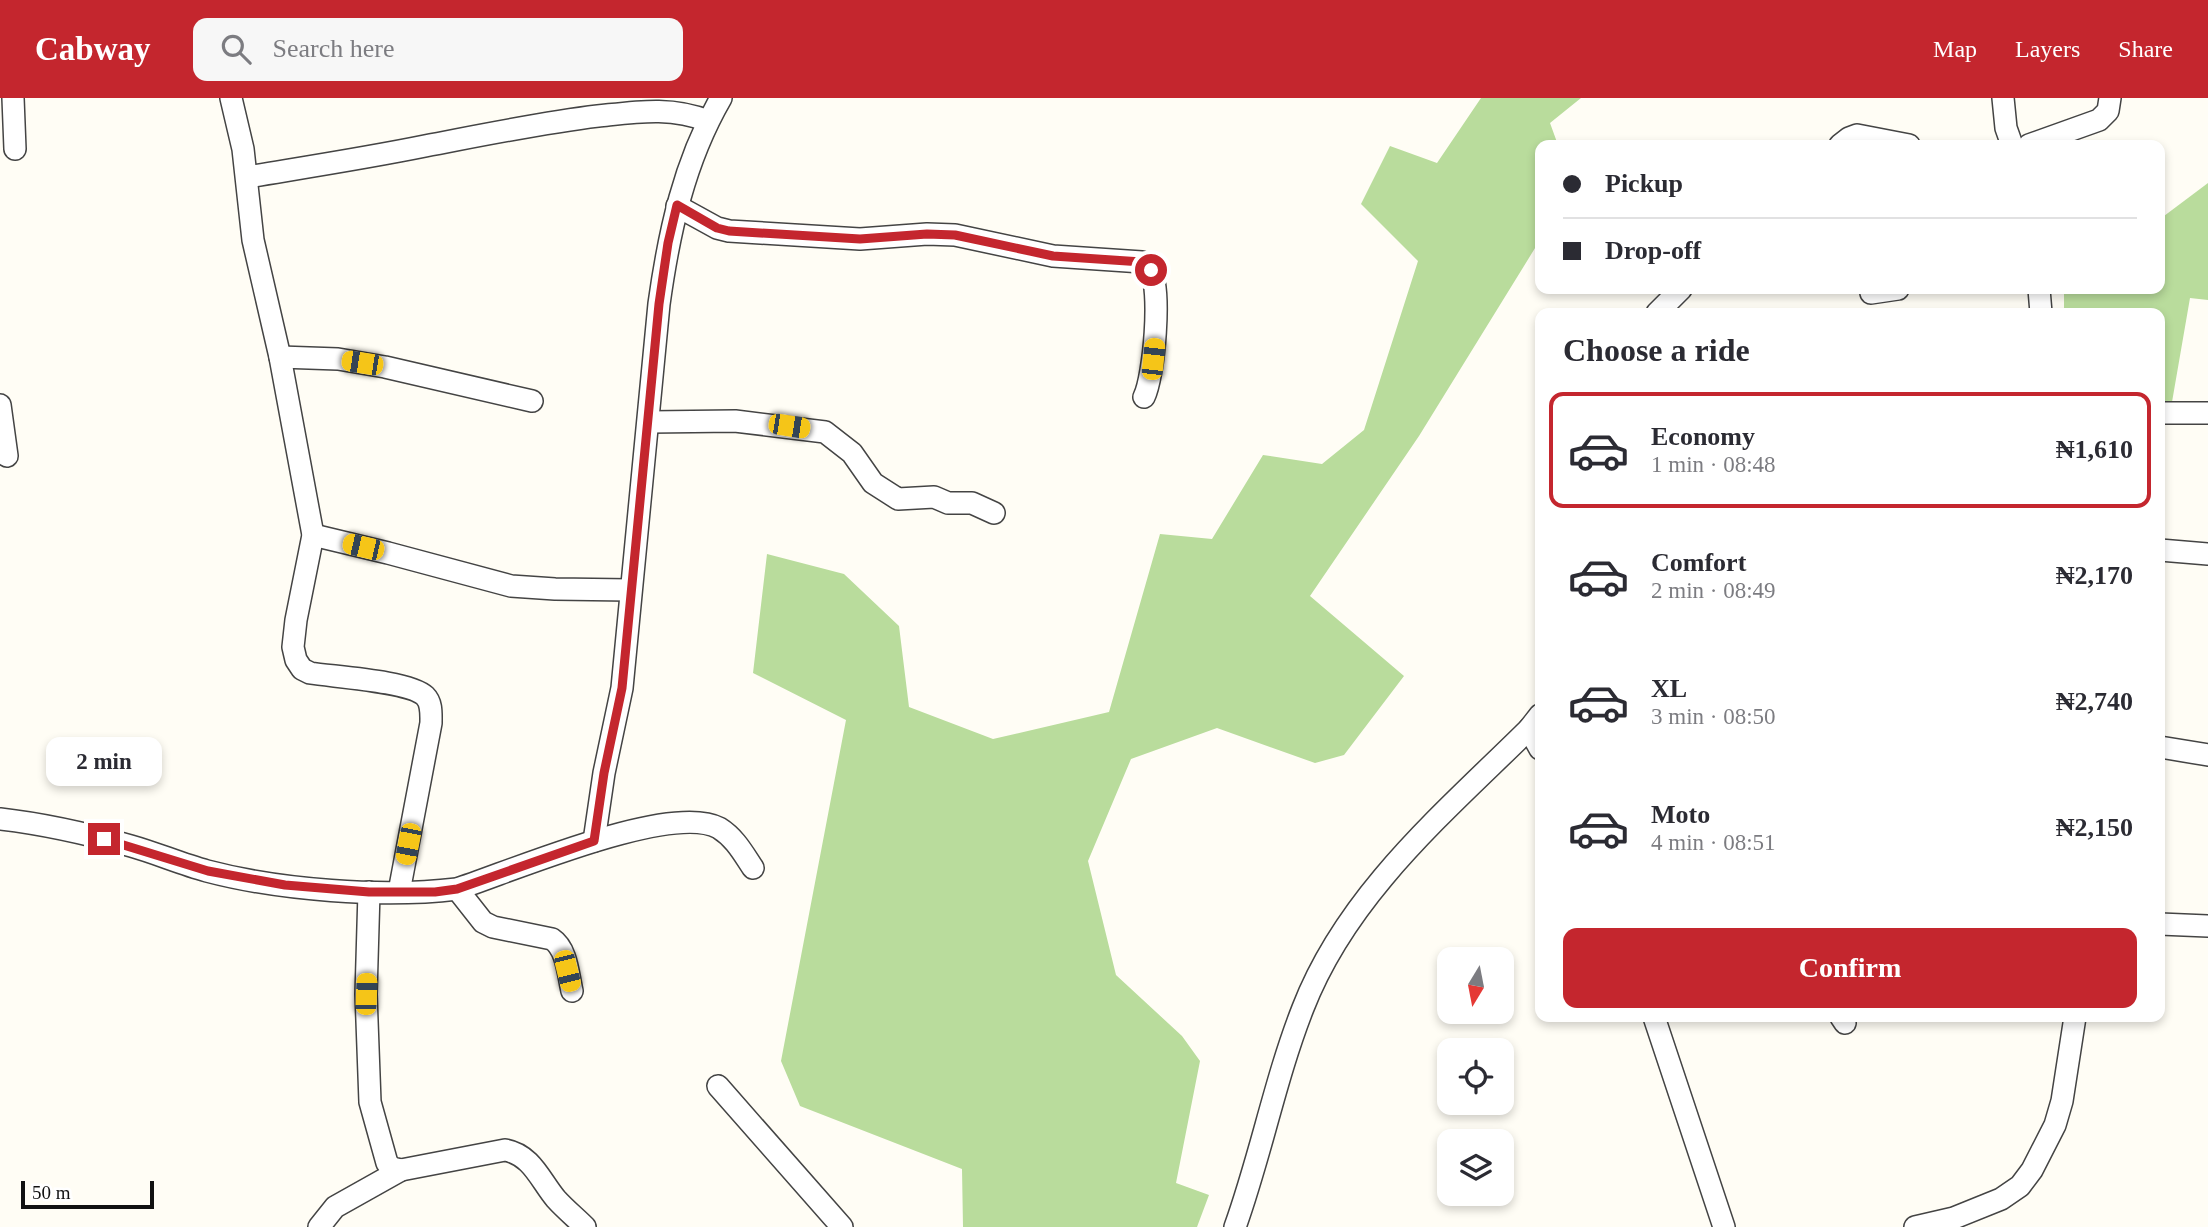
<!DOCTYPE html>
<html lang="en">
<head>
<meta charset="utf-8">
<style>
	body { margin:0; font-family:Georgia,serif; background:#f7f7f7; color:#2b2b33; height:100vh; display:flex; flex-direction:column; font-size:26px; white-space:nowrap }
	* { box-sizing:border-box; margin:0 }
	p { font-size:23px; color:#7c7c81 }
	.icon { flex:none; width:38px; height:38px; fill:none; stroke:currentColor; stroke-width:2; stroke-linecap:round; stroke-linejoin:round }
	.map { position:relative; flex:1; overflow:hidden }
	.side { position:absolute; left:1535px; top:210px; width:630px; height:714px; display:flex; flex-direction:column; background:#fff; border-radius:14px; box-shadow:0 4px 10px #0003 }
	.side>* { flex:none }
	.top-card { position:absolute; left:1535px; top:42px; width:630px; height:154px; border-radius:14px; box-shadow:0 4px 10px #0003; display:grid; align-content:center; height:154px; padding:0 28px; background:#fff }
	.needle { width:46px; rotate:190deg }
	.fabs { position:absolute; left:1437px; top:849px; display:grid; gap:14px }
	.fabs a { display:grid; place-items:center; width:77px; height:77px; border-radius:14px; background:#fff; box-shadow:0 4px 10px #0003; font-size:35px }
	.scale { position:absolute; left:21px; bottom:18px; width:133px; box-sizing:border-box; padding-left:7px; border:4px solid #111; border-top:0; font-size:19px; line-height:24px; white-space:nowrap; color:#111; -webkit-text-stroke:5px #fff; paint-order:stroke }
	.end { position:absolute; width:32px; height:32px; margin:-16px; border:9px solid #c4262e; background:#fff; box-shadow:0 0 0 4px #fff }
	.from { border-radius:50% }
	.bubble { position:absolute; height:49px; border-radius:14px; background:#fff; box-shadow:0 4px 10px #0003; font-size:23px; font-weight:700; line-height:49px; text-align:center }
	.car { position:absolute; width:21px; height:42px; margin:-21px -10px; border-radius:9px; box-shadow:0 0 5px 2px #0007; background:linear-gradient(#f5c518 24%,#345 0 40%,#f5c518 0 76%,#345 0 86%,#f5c518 0) }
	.top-card b { display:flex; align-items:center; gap:24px; height:66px; font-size:26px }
	.top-card b+b { border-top:2px solid #e1e1e2 }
	.top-card i { width:18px; height:18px; background:#2b2b33 }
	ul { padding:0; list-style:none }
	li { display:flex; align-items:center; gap:21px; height:116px; margin:0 14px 10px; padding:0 14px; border:4px solid transparent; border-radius:14px }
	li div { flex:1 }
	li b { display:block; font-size:26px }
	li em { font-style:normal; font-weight:700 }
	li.selected { border-color:#c4262e }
	li>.icon { width:63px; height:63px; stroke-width:1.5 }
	h2 { padding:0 28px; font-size:32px; line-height:84px }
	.primary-button { display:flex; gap:14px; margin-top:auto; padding:14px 28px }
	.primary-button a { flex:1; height:80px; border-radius:14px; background:#c4262e; color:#fff; font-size:28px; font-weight:700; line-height:80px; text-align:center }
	header { display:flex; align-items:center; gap:42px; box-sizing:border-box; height:98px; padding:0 35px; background:#c4262e; color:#fff }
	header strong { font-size:33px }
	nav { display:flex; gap:38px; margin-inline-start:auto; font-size:24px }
	.search { width:490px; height:63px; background:#f7f7f7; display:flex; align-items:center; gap:18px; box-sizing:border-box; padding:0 24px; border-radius:14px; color:#7c7c81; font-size:26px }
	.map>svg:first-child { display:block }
	.forest { fill:#b9dc9c }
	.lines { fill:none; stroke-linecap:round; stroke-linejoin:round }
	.minor-casing { stroke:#444; stroke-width:24 }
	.minor { stroke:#fff; stroke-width:21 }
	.route { stroke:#c4262e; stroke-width:9 }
</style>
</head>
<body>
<header>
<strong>Cabway</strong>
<div class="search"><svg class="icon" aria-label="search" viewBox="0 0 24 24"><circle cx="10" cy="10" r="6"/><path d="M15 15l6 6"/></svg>Search here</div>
<nav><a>Map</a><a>Layers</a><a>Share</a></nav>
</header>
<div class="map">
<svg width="2208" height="1129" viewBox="0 0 2208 1129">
	<rect width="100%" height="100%" fill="#fffdf5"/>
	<!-- forest -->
	<g class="forest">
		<polygon points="1481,0 1581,0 1550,25 1558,47 1540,47 1540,142 1419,338 1310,498 1404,578 1344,657 1315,665 1217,630 1131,661 1088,763 1116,877 1182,938 1200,963 1176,1085 1209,1097 1197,1129 963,1129 962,1071 800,1008 781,963 846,622 753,575 767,456 844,476 899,528 909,609 993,641 1109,614 1160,436 1212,441 1263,357 1322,366 1364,332 1418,163 1361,106 1390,48 1437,65"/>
		<polygon points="2208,85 2208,202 2190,200 2172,304 2160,303 2160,215 2064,215 2064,192 2160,191 2160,121"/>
	</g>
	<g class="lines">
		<defs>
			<g id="minor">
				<polyline points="13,0 15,51"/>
				<path d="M231 0 243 51 253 142 280 259 313 437 296 522 293 549 296 562 302 571 310 575C335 579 409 583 425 598 432 605 431 615 431 625L399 794"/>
				<polyline points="2003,0 2006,30 2012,47"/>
				<polyline points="1840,47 1849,40 1857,37 1909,47"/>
				<polyline points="2029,47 2099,22 2108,13 2110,0"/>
				<path d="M247 79C307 69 366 60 425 48 483 37 540 25 598 18 636 14 671 8 708 23"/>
				<path d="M677 108 717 130 729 133 860 141 927 136 955 137 1053 158 1142 164C1146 166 1148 167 1150 171 1162 190 1154 279 1144 299"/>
				<polyline points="2039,191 2041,215"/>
				<polyline points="1871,195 1898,191"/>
				<polyline points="1657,215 1681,191"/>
				<polyline points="280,259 338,261 385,269 532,303"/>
				<polyline points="0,307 7,358"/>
				<polyline points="2160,315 2208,315"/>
				<polyline points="650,324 735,323 825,334 852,355 873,385 898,401 934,399 948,405 972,405 994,415"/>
				<polyline points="313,437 388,455 511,488 555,491 630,492"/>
				<polyline points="2160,452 2208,456"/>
				<polyline points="1529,631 1540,651"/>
				<polyline points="2160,649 2208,657"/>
				<path d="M0 721C44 726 88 736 131 748 156 755 181 766 207 773 279 792 383 800 457 791 510 774 671 704 719 730 735 740 743 755 753 770"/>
				<path d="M594 743 604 675 622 590 659 206C669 134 684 64 721 0"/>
				<path d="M457 791 483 824 493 829 552 841C567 851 568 876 572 893"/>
				<path d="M369 794 366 896 370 1004 387 1065 392 1070 401 1072 505 1052C532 1057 540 1082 556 1101 565 1111 576 1120 585 1129"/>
				<polyline points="2160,826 2208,828"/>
				<polyline points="1654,919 1724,1129"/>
				<polyline points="1841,919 1845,925"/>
				<polyline points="718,988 842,1129"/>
				<polyline points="319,1129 335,1109 401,1072"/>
				<path d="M1235 1129C1261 1057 1275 981 1303 910 1347 796 1444 715 1529 631L1540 617"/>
				<polyline points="1915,1129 1954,1120 2001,1101 2020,1088 2032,1072 2055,1027 2062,1003 2075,919"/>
			</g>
		</defs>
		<!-- minor casing -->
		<use href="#minor" class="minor-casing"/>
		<!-- minor -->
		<use href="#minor" class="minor"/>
	</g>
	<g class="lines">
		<!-- route -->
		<polyline class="route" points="104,741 208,773 285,787 369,794 435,794 457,791 594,743 604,675 622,590 659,206 668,145 677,107 717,130 729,133 860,141 927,136 955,137 1053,158 1142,164 1151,172"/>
	</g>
</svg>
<div class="fabs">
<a><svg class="needle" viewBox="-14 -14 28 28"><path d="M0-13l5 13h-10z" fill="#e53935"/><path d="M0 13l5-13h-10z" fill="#7c7c81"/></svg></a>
<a><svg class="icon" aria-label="locate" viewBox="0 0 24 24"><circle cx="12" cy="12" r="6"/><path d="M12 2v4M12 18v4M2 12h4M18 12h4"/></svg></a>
<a><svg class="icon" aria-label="layers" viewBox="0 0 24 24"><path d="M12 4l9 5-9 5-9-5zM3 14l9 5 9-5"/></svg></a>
</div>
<div class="scale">50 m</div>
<i class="end from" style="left:1151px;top:172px"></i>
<i class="end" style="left:104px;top:741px"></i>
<div class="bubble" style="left:46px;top:639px;width:116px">2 min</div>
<i class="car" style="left:1153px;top:261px;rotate:6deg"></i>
<i class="car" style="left:362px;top:265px;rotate:279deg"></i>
<i class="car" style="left:789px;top:328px;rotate:99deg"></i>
<i class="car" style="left:363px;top:449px;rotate:283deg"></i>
<i class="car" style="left:408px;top:746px;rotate:191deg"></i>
<i class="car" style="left:567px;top:873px;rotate:166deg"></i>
<i class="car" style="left:366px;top:896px;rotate:2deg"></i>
<div class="top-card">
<b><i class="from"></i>Pickup</b>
<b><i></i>Drop-off</b>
</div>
<section class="side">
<h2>Choose a ride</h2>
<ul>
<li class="selected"><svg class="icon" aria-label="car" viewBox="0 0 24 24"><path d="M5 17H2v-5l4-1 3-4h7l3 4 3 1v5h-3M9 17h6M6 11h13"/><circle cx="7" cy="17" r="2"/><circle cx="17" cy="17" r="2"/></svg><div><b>Economy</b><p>1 min · 08:48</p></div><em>₦1,610</em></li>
<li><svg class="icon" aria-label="car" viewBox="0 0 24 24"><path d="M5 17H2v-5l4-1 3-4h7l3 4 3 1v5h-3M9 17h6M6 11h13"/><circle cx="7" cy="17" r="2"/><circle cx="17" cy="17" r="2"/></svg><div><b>Comfort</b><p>2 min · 08:49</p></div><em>₦2,170</em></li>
<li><svg class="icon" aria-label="car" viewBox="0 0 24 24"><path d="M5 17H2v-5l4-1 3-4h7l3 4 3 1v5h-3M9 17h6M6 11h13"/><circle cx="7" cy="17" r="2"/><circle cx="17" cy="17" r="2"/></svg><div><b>XL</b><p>3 min · 08:50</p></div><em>₦2,740</em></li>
<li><svg class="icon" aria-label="car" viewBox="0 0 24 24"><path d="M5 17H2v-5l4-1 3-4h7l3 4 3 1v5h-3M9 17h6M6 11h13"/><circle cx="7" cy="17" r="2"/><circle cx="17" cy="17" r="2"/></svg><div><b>Moto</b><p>4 min · 08:51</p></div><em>₦2,150</em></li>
</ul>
<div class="primary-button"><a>Confirm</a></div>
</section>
</div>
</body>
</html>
